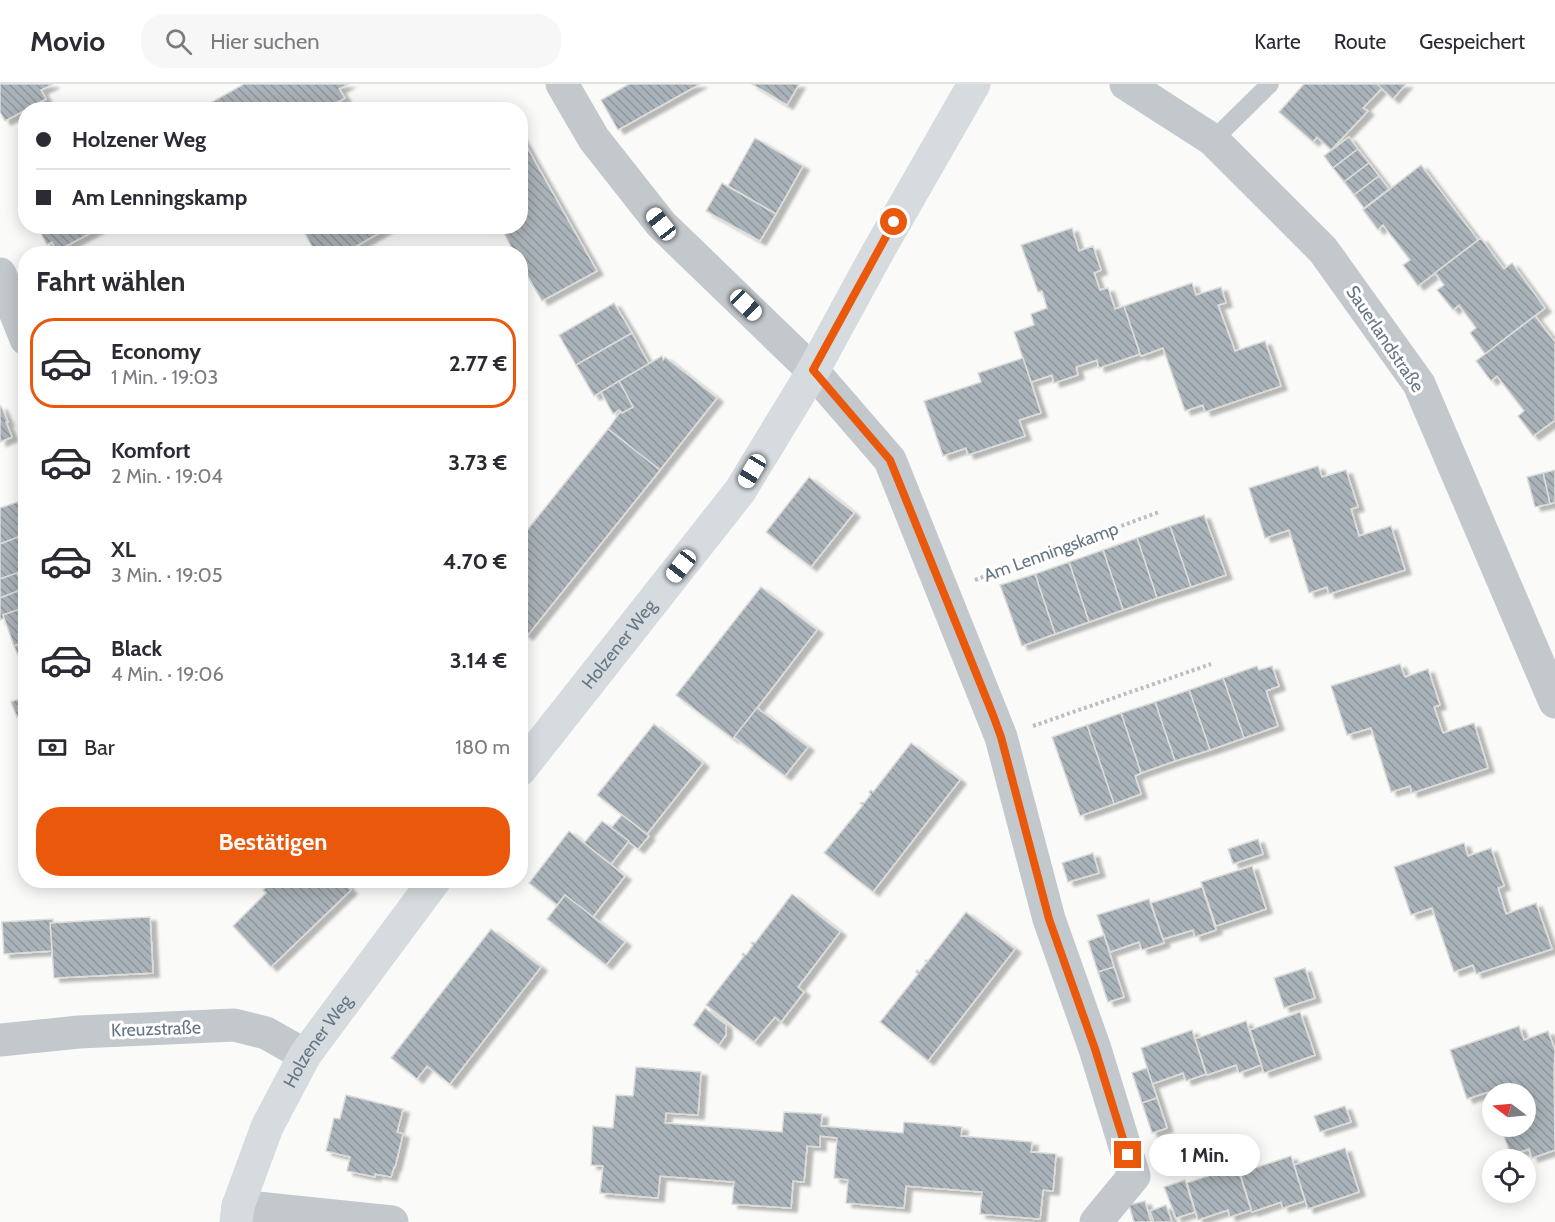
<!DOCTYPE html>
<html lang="de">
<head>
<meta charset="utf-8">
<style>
	body { margin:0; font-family:Cabin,sans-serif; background:#f7f7f7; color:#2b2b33; height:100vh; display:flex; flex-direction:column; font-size:22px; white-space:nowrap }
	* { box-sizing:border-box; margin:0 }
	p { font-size:20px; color:#7c7c81 }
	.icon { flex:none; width:33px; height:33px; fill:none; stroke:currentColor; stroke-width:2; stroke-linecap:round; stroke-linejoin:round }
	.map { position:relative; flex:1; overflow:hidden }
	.details { position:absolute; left:18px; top:162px; width:510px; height:642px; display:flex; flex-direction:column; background:#fff; border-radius:24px; box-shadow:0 3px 15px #0003 }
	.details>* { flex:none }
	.hud { position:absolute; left:18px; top:18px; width:510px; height:132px; border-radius:24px; box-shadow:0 3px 15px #0003; display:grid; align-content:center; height:132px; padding:0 18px; background:#fff }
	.needle { width:39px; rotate:286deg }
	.fabs { position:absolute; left:1482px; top:999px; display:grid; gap:12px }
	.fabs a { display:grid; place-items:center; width:54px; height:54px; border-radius:50%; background:#fff; box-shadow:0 3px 15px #0003; font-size:30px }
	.end { position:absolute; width:27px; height:27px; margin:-14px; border:8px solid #ea580c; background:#fff; box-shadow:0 0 0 3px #fff }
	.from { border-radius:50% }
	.bubble { position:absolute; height:42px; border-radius:21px; background:#fff; box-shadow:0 3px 15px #0003; font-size:20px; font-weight:800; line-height:42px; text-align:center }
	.car { position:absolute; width:18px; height:36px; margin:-18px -9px; border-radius:8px; box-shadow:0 0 4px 2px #0007; background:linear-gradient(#fff 24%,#345 0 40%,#fff 0 76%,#345 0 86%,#fff 0) }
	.hud b { display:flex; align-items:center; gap:21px; height:57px; font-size:22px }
	.hud b+b { border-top:2px solid #e1e1e2 }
	.hud i { width:15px; height:15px; background:#2b2b33 }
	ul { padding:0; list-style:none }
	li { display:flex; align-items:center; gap:18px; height:90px; margin:0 12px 9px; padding:0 6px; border:3px solid transparent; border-radius:24px }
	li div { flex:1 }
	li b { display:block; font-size:22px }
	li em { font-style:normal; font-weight:800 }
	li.current { border-color:#ea580c }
	li>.icon { width:54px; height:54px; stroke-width:1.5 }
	h2 { padding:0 18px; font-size:27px; line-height:72px }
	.pay { display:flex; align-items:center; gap:15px; height:66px; padding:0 18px; font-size:22px }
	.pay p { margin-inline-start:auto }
	.cta { display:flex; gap:12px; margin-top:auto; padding:12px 18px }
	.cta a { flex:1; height:69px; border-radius:24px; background:#ea580c; color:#fff; font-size:24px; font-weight:800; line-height:69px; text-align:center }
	header { display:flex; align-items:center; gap:36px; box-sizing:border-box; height:84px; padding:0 30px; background:#fff; border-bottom:2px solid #e1e1e2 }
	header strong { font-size:28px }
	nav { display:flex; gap:33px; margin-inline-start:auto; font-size:21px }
	.search { width:420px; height:54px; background:#f7f7f7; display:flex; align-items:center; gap:15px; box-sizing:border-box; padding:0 21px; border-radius:24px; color:#7c7c81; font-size:22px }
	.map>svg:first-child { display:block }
	.building { fill:url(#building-back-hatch); stroke:#dcdcda; stroke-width:1.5; filter:url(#shadow) }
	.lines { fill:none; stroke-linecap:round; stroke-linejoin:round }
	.path { stroke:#bbbfc2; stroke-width:4; stroke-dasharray:3 3; stroke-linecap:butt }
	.lane { stroke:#c3c8cc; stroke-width:18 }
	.street { stroke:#c3c8cc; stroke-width:33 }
	.secondary { stroke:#d6dbdf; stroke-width:33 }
	.route { stroke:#ea580c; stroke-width:8 }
	.labels { text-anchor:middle; stroke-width:6; stroke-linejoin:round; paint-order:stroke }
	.street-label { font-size:18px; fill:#657683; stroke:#fff }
</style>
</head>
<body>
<header>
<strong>Movio</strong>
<div class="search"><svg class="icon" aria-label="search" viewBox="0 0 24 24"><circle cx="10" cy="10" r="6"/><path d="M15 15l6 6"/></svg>Hier suchen</div>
<nav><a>Karte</a><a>Route</a><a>Gespeichert</a></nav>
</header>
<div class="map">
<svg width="1555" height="1138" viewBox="0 0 1555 1138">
	<defs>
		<pattern id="building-back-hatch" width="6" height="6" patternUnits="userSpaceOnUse" patternTransform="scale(1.5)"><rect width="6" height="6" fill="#aab3b9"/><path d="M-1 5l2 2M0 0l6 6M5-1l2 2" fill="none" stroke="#8e969c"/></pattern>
		<filter id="shadow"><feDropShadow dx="6" dy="4" stdDeviation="1.5" flood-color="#0004"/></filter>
	</defs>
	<rect width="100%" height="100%" fill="#fafaf8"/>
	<!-- building -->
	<g class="building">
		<polygon points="0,0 53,0 41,6 46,15 5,37 0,28"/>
		<polygon points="244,0 348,0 339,5 345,14 324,26 216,26 212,18"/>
		<polygon points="629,0 700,0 618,46 601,16"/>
		<polygon points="752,0 799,0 787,21"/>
		<polygon points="1304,0 1377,0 1382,4 1363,24 1368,27 1331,66 1317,53 1313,58 1279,28"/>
		<polygon points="1377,0 1406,0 1393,15"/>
		<polygon points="520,51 597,187 542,217 520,179 520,170 515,170 500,142 520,142"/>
		<polygon points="1349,53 1358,65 1333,84 1324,72"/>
		<polygon points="755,54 803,82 776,130 728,102"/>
		<polygon points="1358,65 1369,79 1344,98 1333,84"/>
		<polygon points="1369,79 1379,92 1354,111 1344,98"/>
		<polygon points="1421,81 1478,156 1418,202 1403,181 1410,176 1383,141 1378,146 1363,126"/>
		<polygon points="1379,92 1389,105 1364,124 1354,111"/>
		<polygon points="722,99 776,130 760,157 706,127"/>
		<polygon points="37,142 97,142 98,145 57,167 52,158 47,161"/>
		<polygon points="301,142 391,142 343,170 335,170 332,165 324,170 316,170"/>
		<polygon points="1072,144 1079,167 1093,162 1101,186 1094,189 1100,206 1108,204 1115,225 1124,222 1140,270 1099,284 1097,276 1076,283 1078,291 1054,299 1052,291 1031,298 1014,248 1034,241 1031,230 1047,224 1042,207 1038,208 1021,161"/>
		<polygon points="1481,154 1504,185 1512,179 1545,224 1485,270 1470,249 1476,244 1459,221 1453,226 1437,206 1444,201 1435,189"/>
		<polygon points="1192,199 1196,211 1221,203 1226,219 1218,221 1235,267 1265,257 1281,302 1205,328 1203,321 1185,327 1163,264 1141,272 1124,222"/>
		<polygon points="614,219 632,249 576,281 559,251"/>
		<polygon points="1535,232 1555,258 1555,336 1533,352 1518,332 1524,327 1497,292 1491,297 1476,277"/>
		<polygon points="632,249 649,280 594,312 576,281"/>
		<polygon points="662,272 663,276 665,273 717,314 660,386 608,345 620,328 622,329 633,323 619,297"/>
		<polygon points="1023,274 1041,329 1019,336 1025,352 968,371 966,364 943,372 924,317 981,298 978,289"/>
		<polygon points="619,297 633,323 622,329 619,326 613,330 601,308"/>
		<polygon points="0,322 1,322 8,338 6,338 12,353 0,358"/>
		<polygon points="608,345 660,386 527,552 520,546 520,455"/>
		<polygon points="1318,382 1322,393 1346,386 1358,423 1351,425 1359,452 1391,442 1405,486 1329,510 1327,503 1309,509 1289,446 1265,454 1249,404"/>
		<polygon points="1555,386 1555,418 1550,420 1543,389"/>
		<polygon points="1543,389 1550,420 1535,423 1527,393"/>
		<polygon points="809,393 854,429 811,483 766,448"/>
		<polygon points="26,415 26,450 0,460 0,424"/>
		<polygon points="1204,431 1226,491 1191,503 1170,442"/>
		<polygon points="1170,442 1191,503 1157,514 1137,454"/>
		<polygon points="26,450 26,486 0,495 0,460"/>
		<polygon points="1137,454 1157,514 1123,526 1103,466"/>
		<polygon points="1103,466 1123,526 1089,538 1069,478"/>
		<polygon points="1069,478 1089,538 1055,550 1035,490"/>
		<polygon points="17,489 23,505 0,514 0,495"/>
		<polygon points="1035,490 1055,550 1022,562 1000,501"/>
		<polygon points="761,503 817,546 733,655 676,611"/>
		<polygon points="23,505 26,511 26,523 3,531 4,534 0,536 0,514"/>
		<polygon points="26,523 26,558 14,562 3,531"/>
		<polygon points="26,558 26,590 14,562"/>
		<polygon points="1400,580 1405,593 1428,585 1440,621 1434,623 1443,649 1474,639 1488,684 1412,709 1410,702 1391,708 1371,644 1347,651 1331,602"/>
		<polygon points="1257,582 1259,586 1272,582 1279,602 1266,607 1278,642 1244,654 1223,594"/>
		<polygon points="1223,594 1244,654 1210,666 1189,606"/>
		<polygon points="1189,606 1210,666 1175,677 1155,618"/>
		<polygon points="26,612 26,630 17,633 11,618"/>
		<polygon points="1155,618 1175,677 1141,689 1121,629"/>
		<polygon points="757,624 808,663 785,692 734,653"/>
		<polygon points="1121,629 1141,689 1135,692 1141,710 1114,720 1087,641"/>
		<polygon points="654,640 703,679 647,750 597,711"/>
		<polygon points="1087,641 1114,720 1080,732 1052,653"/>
		<polygon points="911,659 960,696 873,808 824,769 863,721 860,719 862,718 864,719 871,710 869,708 871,706 873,708"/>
		<polygon points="622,731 649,752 638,765 611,744"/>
		<polygon points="602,737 629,757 611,780 584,759"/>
		<polygon points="569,747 625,792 593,833 565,811 557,821 529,799"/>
		<polygon points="1258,755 1263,770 1233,780 1228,765"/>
		<polygon points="1464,759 1468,772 1491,764 1504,802 1498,804 1506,830 1536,819 1552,865 1476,890 1473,881 1454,888 1432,824 1411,831 1394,783"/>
		<polygon points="1093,769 1099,789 1068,798 1062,779"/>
		<polygon points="1252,782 1266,825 1216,842 1201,798"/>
		<polygon points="274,796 278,798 279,796 342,796 351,806 271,883 233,842 266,809 263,806"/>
		<polygon points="1202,803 1216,846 1195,853 1193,846 1163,855 1151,819"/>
		<polygon points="792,810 840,848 798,903 804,908 781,938 775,933 754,958 706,921 744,872 742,871 743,869 746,871 753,861 751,859 752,858 755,859"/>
		<polygon points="565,811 625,858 606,881 547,835"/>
		<polygon points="1149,815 1164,859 1142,866 1139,858 1110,868 1097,831"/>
		<polygon points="966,828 1015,865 928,977 880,938 918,890 916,888 917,886 919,888 927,878 925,877 926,876 928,877"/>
		<polygon points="150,833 153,889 54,894 50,839"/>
		<polygon points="53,835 53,839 50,839 52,867 4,870 2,838"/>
		<polygon points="491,845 541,883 450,1000 427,982 417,995 391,974"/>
		<polygon points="1104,851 1114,883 1098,888 1088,857"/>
		<polygon points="1114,883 1124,913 1108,918 1098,888"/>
		<polygon points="1305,884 1315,914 1284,924 1274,894"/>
		<polygon points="705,924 726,941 726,951 719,961 693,941"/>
		<polygon points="1300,928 1315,971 1264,989 1250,946"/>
		<polygon points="1246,937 1261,981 1239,989 1236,981 1207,991 1195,955"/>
		<polygon points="1519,942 1524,956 1548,947 1555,966 1554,987 1555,1066 1532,1074 1529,1065 1511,1071 1500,1042 1526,1042 1526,1010 1492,1010 1492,1021 1488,1008 1467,1015 1450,966"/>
		<polygon points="1192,946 1206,990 1186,997 1183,989 1152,1000 1141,964"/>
		<polygon points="636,983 701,988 698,1031 666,1029 665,1039 782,1048 784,1028 822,1030 821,1042 903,1049 904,1038 962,1043 961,1052 1032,1058 1031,1068 1056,1070 1053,1107 1043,1106 1040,1135 980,1130 982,1108 906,1102 904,1124 846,1119 848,1096 834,1094 837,1054 820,1052 820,1063 807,1062 804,1098 793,1097 791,1124 732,1120 734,1098 660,1092 658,1114 600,1109 603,1082 591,1081 593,1042 613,1044 616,1011 633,1012"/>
		<polygon points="1147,984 1157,1014 1142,1019 1132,989"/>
		<polygon points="346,1011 403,1025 397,1048 403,1050 395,1083 394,1083 391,1093 375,1090 375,1093 347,1087 350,1073 326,1067 334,1034 340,1035"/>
		<polygon points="1157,1014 1167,1044 1152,1049 1142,1019"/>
		<polygon points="1345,1022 1351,1038 1320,1048 1314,1032"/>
		<polygon points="1345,1064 1359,1108 1308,1125 1294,1081"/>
		<polygon points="1291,1072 1305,1117 1283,1124 1281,1118 1252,1128 1240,1089"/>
		<polygon points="1237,1082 1251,1126 1230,1133 1228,1126 1198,1136 1187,1099"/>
		<polygon points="1185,1096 1195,1128 1176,1134 1164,1103"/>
		<polygon points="1145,1117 1151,1138 1134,1138 1129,1121"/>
		<polygon points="1166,1121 1172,1138 1154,1138 1150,1127"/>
	</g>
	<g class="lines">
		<!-- path -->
		<g class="path">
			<polyline points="975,496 1159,428"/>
			<polyline points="1033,642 1211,580"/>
		</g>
		<!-- lane -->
		<polyline class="lane" points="1213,56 1270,0"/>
		<!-- street -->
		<g class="street">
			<polyline points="562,0 594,55 661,140 813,287 890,376 1001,653 1049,835 1095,965 1134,1092 1096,1138"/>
			<polyline points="1126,0 1213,56 1323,166 1419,300 1555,618"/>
			<polyline points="0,190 26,255"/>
			<polyline points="0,956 79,948 234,941 266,949 305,971"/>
			<polyline points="238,1122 392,1138"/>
		</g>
		<!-- secondary -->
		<g class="secondary">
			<path id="s1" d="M520 686 740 407 813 287 875 173 974 0"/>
			<path id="s2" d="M236 1138 238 1122 267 1043 305 971 435 796"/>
		</g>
	</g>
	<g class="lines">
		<!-- route -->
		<polyline class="route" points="894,138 813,286 890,376 993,631 1001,653 1049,835 1095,965 1128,1071"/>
	</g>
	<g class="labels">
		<!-- street labels -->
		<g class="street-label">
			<text transform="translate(1385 255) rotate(56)" y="6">Sauerlandstraße</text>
			<text transform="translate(1051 468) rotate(-20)" y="6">Am Lenningskamp</text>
			<text dy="6" stroke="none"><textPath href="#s1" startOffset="160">Holzener Weg</textPath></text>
			<text transform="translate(156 945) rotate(-2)" y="6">Kreuzstraße</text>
			<text dy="6" stroke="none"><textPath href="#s2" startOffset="200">Holzener Weg</textPath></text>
		</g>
	</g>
</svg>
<div class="fabs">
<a><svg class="needle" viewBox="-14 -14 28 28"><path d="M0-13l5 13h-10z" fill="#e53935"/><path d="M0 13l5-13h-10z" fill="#7c7c81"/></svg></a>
<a><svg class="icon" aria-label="locate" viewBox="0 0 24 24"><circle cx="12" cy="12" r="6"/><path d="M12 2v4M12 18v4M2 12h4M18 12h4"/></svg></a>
</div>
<i class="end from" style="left:894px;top:138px"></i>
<i class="end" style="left:1128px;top:1071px"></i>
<div class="bubble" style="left:1149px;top:1050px;width:111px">1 Min.</div>
<i class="car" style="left:661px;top:140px;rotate:322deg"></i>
<i class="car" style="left:746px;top:221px;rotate:134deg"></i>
<i class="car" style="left:752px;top:387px;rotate:211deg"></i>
<i class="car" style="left:681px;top:482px;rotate:218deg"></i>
<div class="hud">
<b><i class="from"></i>Holzener Weg</b>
<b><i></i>Am Lenningskamp</b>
</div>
<section class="details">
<h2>Fahrt wählen</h2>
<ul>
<li class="current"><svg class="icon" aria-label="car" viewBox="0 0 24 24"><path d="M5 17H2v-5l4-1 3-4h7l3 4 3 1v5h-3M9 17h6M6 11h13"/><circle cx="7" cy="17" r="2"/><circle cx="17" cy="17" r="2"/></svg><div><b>Economy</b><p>1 Min. · 19:03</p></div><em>2.77 €</em></li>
<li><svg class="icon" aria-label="car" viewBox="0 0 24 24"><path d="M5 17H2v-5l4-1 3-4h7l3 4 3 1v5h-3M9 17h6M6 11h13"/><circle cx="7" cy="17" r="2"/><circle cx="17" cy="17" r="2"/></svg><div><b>Komfort</b><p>2 Min. · 19:04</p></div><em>3.73 €</em></li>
<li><svg class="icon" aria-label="car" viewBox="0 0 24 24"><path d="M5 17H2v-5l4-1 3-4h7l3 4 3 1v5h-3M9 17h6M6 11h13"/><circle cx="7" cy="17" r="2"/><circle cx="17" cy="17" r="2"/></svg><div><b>XL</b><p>3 Min. · 19:05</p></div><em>4.70 €</em></li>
<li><svg class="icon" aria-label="car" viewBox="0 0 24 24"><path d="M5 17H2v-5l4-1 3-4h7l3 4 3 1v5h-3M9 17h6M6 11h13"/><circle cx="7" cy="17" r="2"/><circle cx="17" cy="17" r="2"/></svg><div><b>Black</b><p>4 Min. · 19:06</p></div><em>3.14 €</em></li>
</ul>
<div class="pay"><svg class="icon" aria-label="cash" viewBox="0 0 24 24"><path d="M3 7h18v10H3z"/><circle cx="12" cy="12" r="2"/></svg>Bar<p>180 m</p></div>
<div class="cta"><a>Bestätigen</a></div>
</section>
</div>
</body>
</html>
